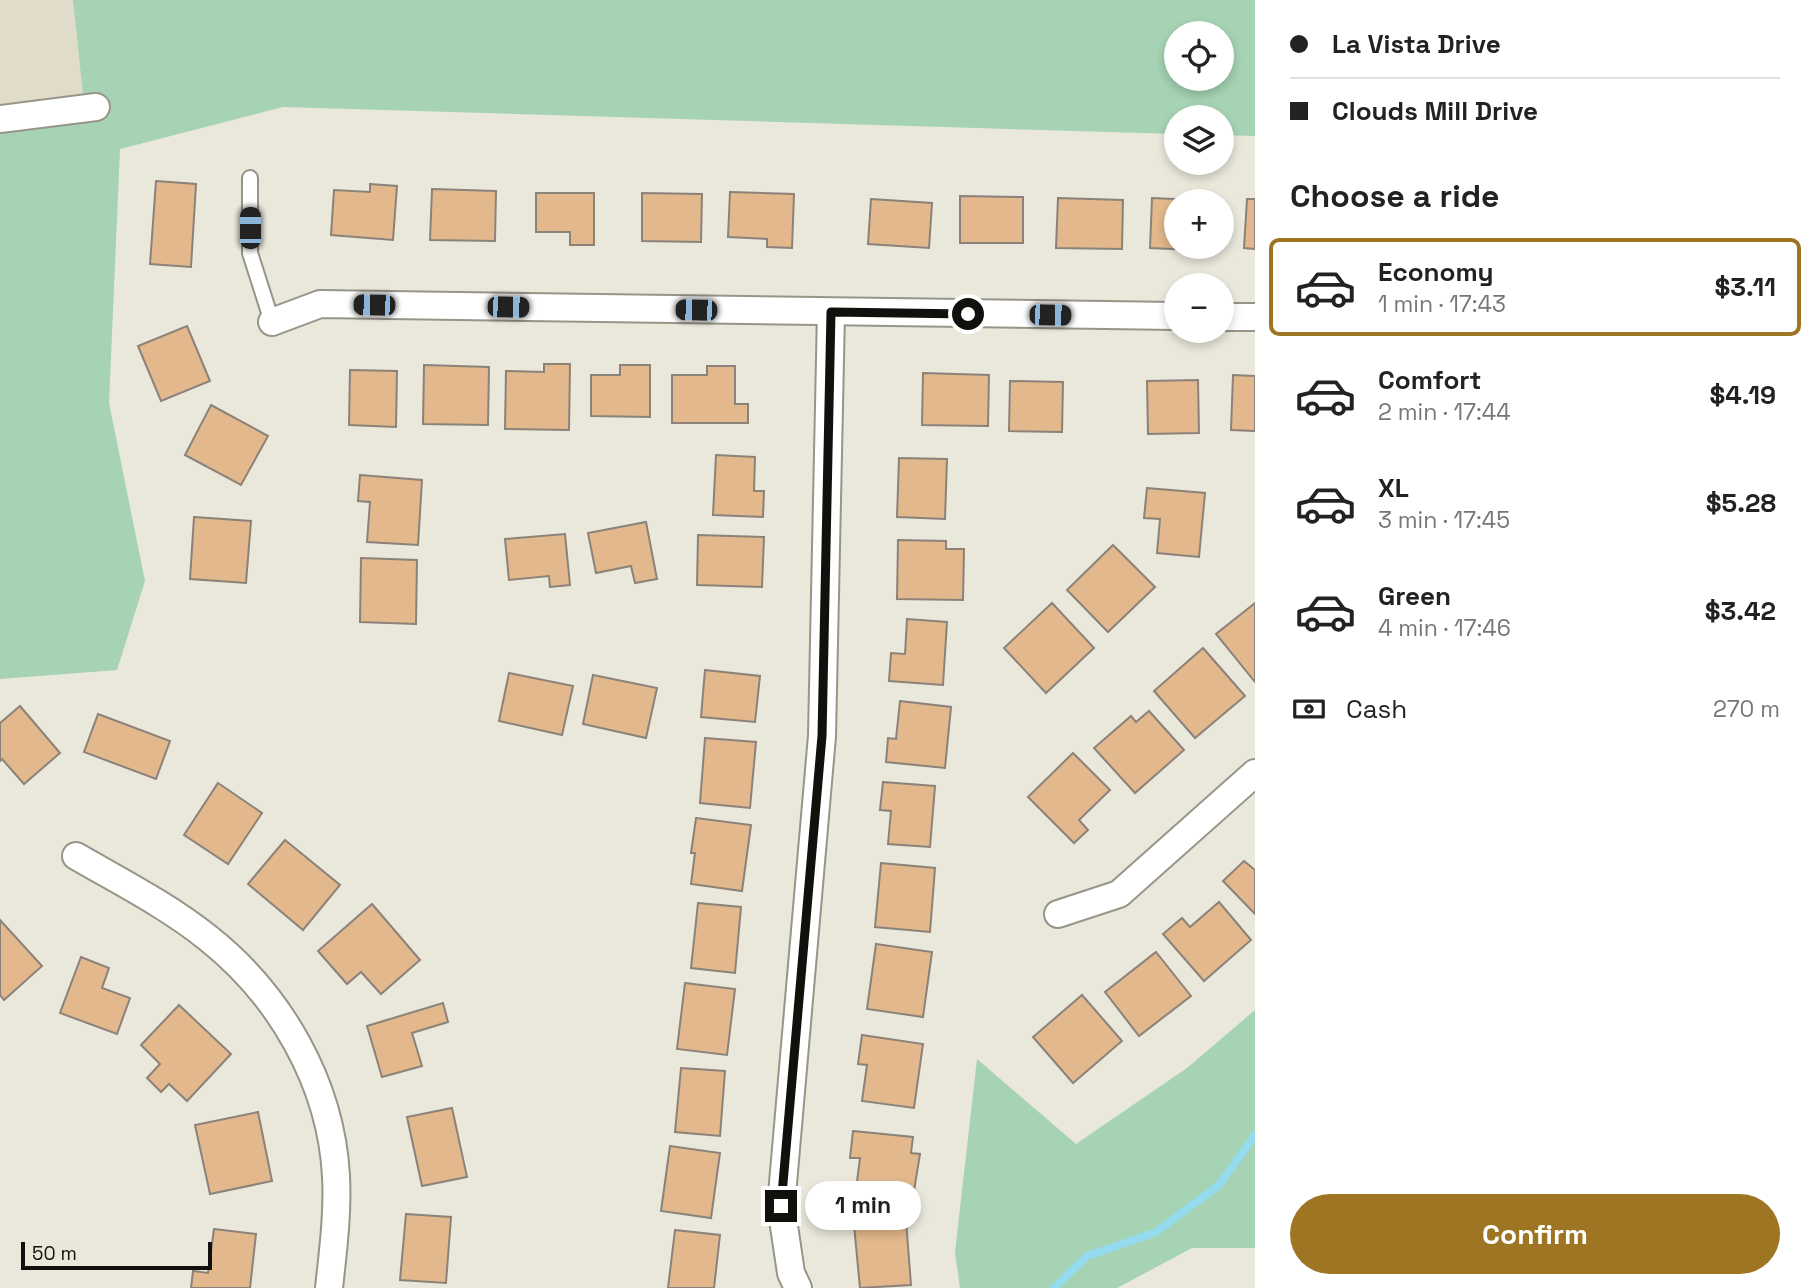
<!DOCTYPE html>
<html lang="en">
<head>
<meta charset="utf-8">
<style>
	body { margin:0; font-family:"Space Grotesk",sans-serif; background:#f2f2f2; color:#222; height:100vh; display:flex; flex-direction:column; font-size:26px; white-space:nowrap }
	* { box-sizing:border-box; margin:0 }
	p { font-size:23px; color:#767676 }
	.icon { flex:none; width:38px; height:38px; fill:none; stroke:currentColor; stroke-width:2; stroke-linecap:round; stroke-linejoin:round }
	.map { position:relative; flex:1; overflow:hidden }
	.sheet { display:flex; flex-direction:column; background:#fff; width:560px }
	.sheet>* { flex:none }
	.hud { display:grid; align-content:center; height:154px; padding:0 35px; background:#fff }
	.buttons { position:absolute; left:1164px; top:21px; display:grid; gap:14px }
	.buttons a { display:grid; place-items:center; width:70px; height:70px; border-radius:50%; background:#fff; box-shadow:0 4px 10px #0003; font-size:35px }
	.scale { position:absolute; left:21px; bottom:18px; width:191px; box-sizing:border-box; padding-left:7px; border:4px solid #11100c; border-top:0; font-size:19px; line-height:24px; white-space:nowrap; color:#11100c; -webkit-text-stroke:5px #eae7db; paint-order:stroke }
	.end { position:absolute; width:32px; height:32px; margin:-16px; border:9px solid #11100c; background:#fff; box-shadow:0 0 0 4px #fff }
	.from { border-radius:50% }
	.bubble { position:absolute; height:49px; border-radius:24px; background:#fff; box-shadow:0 4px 10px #0003; font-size:23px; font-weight:700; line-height:49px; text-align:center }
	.car { position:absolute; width:21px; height:42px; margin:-21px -10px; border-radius:9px; box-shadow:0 0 5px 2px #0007; background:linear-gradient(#222 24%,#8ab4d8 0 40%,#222 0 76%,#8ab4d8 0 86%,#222 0) }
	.hud b { display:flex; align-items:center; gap:24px; height:66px; font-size:26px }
	.hud b+b { border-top:2px solid #e0e0e0 }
	.hud i { width:18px; height:18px; background:#222 }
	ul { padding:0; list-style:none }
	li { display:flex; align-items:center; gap:21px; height:98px; margin:0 14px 10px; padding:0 21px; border:4px solid transparent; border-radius:10px }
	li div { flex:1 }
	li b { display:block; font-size:26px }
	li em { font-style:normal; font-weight:700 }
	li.current { border-color:#9d7523 }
	li>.icon { width:63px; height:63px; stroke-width:1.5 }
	h2 { padding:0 35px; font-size:32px; line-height:84px }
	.pay { display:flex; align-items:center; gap:18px; height:77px; padding:0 35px; font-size:26px }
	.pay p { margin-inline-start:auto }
	.primary-button { display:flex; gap:14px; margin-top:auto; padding:14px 35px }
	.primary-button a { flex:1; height:80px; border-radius:42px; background:#9d7523; color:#fff; font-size:28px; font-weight:700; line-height:80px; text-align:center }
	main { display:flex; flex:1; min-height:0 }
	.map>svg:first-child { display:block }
	.built { fill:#e1dcc9 }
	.green { fill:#a5d3b3; fill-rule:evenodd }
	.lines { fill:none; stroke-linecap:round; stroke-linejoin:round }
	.stream { stroke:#94dbee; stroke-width:8 }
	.building { fill:#e2b88c; stroke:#8b827a; stroke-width:2 }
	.service-casing { stroke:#979488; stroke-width:18 }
	.minor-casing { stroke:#979488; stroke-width:30 }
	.service { stroke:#fff; stroke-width:14 }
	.minor { stroke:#fff; stroke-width:26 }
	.route { stroke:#11100c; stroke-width:9 }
</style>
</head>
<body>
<main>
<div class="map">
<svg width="1255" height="1288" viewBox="0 0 1255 1288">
	<rect width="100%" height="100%" fill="#eae7db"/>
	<!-- built -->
	<polygon class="built" points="0,0 73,0 84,94 64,125 0,129"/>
	<!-- green -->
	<g class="green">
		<path d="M73 0H1255V136L1222 135V117H1176V134L283 107 120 149 109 403 145 581 117 670 0 679V129L64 125 83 94ZM1176 33H1222V79H1176Z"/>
		<polygon points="1255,1010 1255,1248 1192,1248 1117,1288 960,1288 955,1252 977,1059 1076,1144 1187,1068"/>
	</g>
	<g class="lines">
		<!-- stream -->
		<polyline class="stream" points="1054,1288 1087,1256 1156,1232 1219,1185 1255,1135"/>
	</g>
	<!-- building -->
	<g class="building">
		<polygon points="156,181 196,184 191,267 150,264"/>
		<polygon points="370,184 397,186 393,240 331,235 334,190 370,192"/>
		<polygon points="432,189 496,191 495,241 430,240"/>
		<polygon points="730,192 794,194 792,248 767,247 767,239 728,237"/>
		<polygon points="536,193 594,193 594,245 570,245 570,232 536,232"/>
		<polygon points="642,193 702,194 701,242 642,241"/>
		<polygon points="960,196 1023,197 1023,243 960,243"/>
		<polygon points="1058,198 1123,200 1122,249 1056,248"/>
		<polygon points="1152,198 1218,201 1176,201 1176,247 1216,247 1216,251 1150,248"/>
		<polygon points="871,199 932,203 929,248 868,244"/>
		<polygon points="1247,199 1255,199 1255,249 1244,248"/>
		<polygon points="187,326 210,381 161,401 138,346"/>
		<polygon points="544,364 570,364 569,430 505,429 506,371 544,372"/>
		<polygon points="424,365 489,367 488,425 423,424"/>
		<polygon points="620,365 650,365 650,417 591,416 591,375 620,375"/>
		<polygon points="707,366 735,366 735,404 748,404 748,423 672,423 672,375 707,375"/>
		<polygon points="350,370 397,371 396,427 349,425"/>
		<polygon points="923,373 989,375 988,426 922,425"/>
		<polygon points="1233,375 1255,376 1255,431 1231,430"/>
		<polygon points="1198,380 1199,433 1148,434 1147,381"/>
		<polygon points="1010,381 1063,382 1062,432 1009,431"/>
		<polygon points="211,405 268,436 241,485 185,455"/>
		<polygon points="716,455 755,457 754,491 764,491 763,517 713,515"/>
		<polygon points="899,458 947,459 945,519 897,517"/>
		<polygon points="360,475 422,480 418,545 367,542 370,502 358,501"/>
		<polygon points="1147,488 1205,493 1199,557 1157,553 1160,519 1144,518"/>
		<polygon points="194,517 251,521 246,583 190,579"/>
		<polygon points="646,522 657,579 635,583 631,566 596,573 588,533"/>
		<polygon points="565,534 570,585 550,587 549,576 509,580 505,539"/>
		<polygon points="698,535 764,537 762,587 697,585"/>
		<polygon points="898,540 946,541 946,549 964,549 963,600 897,599"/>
		<polygon points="1113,545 1155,587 1108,632 1067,590"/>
		<polygon points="361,558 417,560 416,624 360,622"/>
		<polygon points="1052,603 1094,648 1046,693 1004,648"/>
		<polygon points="1255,603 1255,682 1216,634"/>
		<polygon points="907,619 947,622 943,685 889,681 891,653 905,654"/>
		<polygon points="1203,648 1245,696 1195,738 1154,691"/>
		<polygon points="705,670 760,676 755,722 701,717"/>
		<polygon points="509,673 573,686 562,735 499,721"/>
		<polygon points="593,675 657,688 646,738 583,724"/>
		<polygon points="900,701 951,707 945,768 886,762 888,738 896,739"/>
		<polygon points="20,706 60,753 24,784 2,759 0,761 0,723"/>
		<polygon points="1149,711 1184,750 1135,793 1094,748 1131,716 1136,722"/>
		<polygon points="98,714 170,741 156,779 84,752"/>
		<polygon points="705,738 756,742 750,808 700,803"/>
		<polygon points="1073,753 1110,790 1079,820 1088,830 1074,843 1028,797"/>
		<polygon points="883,782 935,786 930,847 888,844 891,811 880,810"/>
		<polygon points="218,783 262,813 228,864 184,835"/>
		<polygon points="696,818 751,825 742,891 691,884 695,853 691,853"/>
		<polygon points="285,840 340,885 303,930 248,884"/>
		<polygon points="1244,861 1255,870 1255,914 1223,881"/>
		<polygon points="881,863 935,868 930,932 875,927"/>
		<polygon points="1219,902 1251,940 1204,981 1163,934 1182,918 1190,927"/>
		<polygon points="698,903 741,907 735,973 691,968"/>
		<polygon points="372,904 420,960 381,994 361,972 347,984 318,951"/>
		<polygon points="0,920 42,966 4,1000 0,995"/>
		<polygon points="876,944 932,952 923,1017 867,1009"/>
		<polygon points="1156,952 1191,996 1139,1036 1105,992"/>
		<polygon points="81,957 109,968 102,988 130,998 117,1034 60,1013"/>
		<polygon points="685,983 735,989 727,1055 677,1049"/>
		<polygon points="1082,995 1122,1041 1073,1083 1033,1037"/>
		<polygon points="443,1003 448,1022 412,1033 422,1066 382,1077 367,1026"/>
		<polygon points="179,1005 231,1054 187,1101 169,1084 161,1092 147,1078 160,1064 141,1045"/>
		<polygon points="862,1035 923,1044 914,1108 862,1101 867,1065 858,1064"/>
		<polygon points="681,1068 725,1071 720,1136 675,1132"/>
		<polygon points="452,1108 467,1177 422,1186 407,1117"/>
		<polygon points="258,1112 272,1181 210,1194 195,1125"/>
		<polygon points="853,1131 913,1137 911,1153 920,1154 913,1197 856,1190 860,1158 850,1158"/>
		<polygon points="670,1146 720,1153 711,1218 661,1211"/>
		<polygon points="406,1214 451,1217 446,1283 400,1280"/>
		<polygon points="906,1220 911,1285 860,1288 854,1225"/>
		<polygon points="214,1229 256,1234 250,1288 191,1288 193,1271 208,1273"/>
		<polygon points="675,1230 720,1235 714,1288 668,1288"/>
	</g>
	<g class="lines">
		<defs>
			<polyline id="service" points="250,178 250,253 272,322"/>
			<g id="minor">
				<polyline points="0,119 96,107"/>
				<polyline points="1222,317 1255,317"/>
				<polyline points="272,322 320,304 1176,316"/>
				<path d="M76 856C121 882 168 906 208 938 280 995 331 1083 336 1176 338 1213 333 1251 329 1288"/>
				<polyline points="1058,914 1119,894 1255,773"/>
				<polyline points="798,1288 791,1273 781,1206 822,736 831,312"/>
			</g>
		</defs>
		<!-- service casing -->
		<use href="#service" class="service-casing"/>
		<!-- minor casing -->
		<use href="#minor" class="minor-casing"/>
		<!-- service -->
		<use href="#service" class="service"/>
		<!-- minor -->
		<use href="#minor" class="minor"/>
	</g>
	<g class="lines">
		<!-- route -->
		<polyline class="route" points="781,1206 822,736 831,312 968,314"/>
	</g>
</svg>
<div class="buttons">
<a><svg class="icon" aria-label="locate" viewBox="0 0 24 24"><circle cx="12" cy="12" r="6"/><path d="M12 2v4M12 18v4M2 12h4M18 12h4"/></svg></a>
<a><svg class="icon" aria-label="layers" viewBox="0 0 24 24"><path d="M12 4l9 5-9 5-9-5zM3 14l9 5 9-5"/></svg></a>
<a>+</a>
<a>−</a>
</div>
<div class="scale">50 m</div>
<i class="end from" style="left:968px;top:314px"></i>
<i class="end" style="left:781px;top:1206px"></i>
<div class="bubble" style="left:805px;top:1181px;width:116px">1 min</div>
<i class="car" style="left:250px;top:228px;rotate:0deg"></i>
<i class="car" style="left:374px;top:305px;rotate:271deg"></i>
<i class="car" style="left:508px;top:307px;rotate:91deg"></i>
<i class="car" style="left:696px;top:310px;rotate:271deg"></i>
<i class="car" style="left:1050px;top:315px;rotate:91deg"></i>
</div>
<section class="sheet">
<div class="hud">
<b><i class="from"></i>La Vista Drive</b>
<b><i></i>Clouds Mill Drive</b>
</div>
<h2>Choose a ride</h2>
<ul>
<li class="current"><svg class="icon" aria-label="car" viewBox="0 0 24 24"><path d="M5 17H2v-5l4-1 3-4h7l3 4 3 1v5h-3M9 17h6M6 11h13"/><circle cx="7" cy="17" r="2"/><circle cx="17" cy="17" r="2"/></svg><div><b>Economy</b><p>1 min · 17:43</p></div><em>$3.11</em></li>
<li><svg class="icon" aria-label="car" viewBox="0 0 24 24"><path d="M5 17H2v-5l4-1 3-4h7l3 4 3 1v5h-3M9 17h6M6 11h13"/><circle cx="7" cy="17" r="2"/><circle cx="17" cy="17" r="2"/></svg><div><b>Comfort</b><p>2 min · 17:44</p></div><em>$4.19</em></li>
<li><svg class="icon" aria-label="car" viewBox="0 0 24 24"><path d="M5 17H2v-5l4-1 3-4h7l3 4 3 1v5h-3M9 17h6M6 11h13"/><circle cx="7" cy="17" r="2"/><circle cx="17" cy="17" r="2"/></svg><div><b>XL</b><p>3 min · 17:45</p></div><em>$5.28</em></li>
<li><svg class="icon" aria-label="car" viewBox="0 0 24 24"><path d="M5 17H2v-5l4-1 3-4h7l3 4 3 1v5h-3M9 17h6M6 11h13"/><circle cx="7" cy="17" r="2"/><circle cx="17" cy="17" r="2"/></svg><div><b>Green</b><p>4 min · 17:46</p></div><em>$3.42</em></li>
</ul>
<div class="pay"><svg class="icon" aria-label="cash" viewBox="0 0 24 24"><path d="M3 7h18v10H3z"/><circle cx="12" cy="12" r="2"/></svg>Cash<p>270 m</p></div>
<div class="primary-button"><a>Confirm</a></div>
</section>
</main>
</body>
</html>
